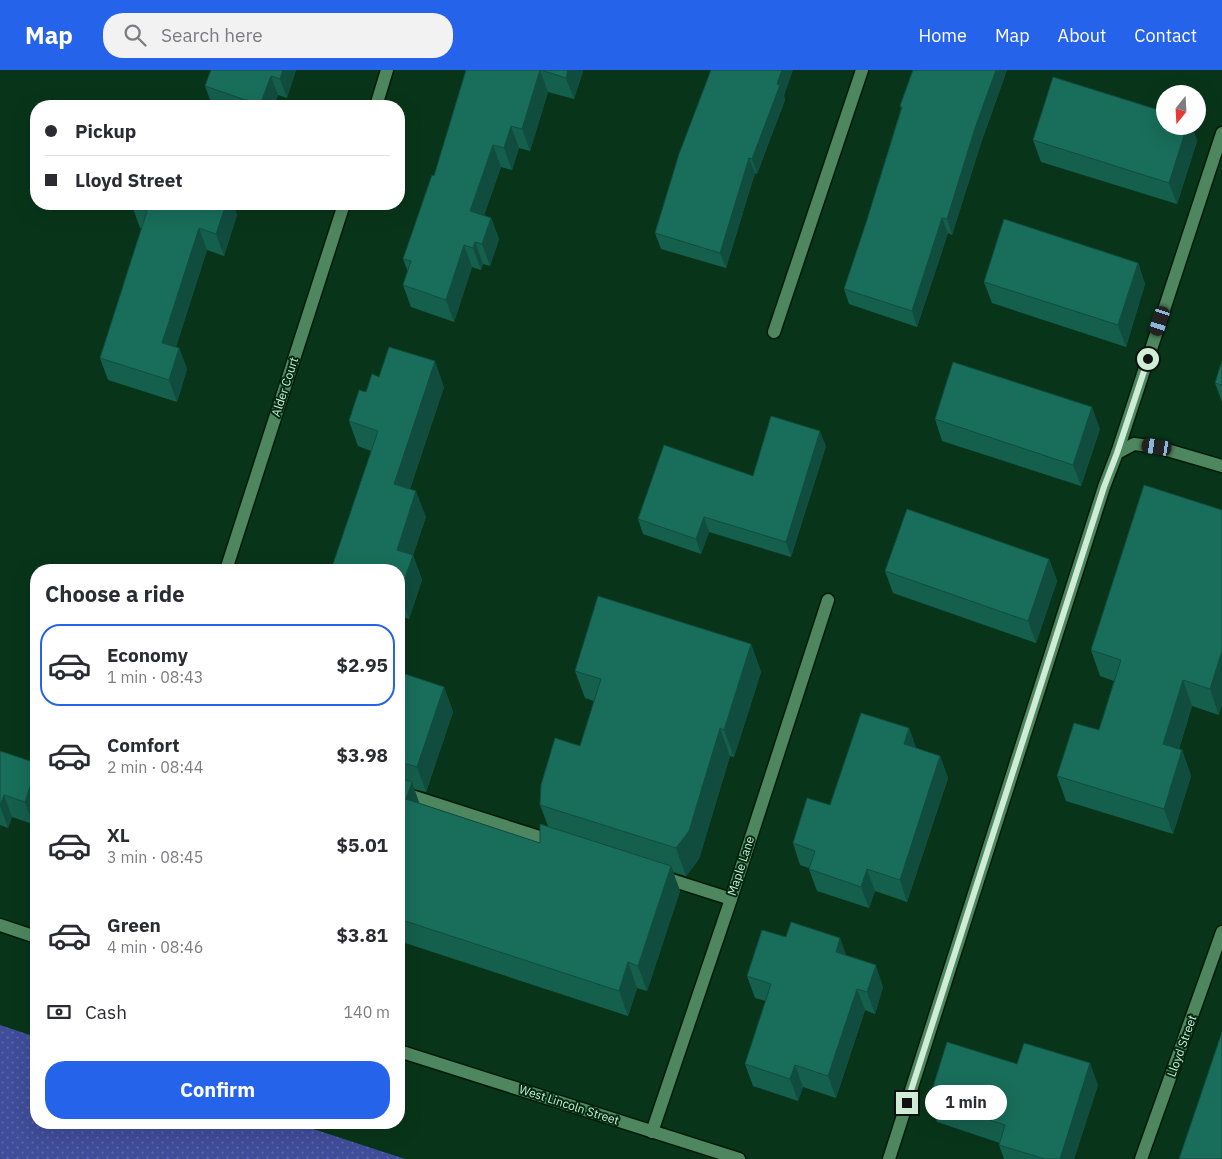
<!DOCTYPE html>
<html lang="en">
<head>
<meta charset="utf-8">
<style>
	body { margin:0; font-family:"IBM Plex Sans",sans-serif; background:#f2f2f3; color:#2b2b33; height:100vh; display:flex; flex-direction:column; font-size:19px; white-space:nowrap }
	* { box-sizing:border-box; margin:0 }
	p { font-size:16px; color:#7c7c81 }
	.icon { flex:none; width:28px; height:28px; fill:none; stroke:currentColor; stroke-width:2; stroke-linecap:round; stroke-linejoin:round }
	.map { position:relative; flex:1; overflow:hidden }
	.side { position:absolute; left:30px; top:494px; width:375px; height:565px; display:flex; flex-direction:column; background:#fff; border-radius:20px; box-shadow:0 5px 20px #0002 }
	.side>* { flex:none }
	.banner { position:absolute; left:30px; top:30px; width:375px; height:110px; border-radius:20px; box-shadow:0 5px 20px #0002; display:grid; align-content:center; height:110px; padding:0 15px; background:#fff }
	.needle { width:32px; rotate:198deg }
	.tools { position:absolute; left:1156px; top:15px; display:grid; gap:10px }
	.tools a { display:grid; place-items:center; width:50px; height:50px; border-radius:50%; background:#fff; box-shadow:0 5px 20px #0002; font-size:25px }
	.end { position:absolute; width:22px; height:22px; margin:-11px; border:6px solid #cfecd6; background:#111; box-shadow:0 0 0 2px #111 }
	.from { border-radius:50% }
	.bubble { position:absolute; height:35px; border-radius:18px; background:#fff; box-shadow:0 5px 20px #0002; font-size:16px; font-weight:800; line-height:35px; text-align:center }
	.car { position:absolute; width:15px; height:30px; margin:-15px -8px; border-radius:6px; box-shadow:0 0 4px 1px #0007; background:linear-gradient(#222 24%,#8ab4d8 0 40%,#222 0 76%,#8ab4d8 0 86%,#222 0) }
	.banner b { display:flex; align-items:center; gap:18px; height:48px; font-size:19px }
	.banner b+b { border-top:1px solid #e1e1e2 }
	.banner i { width:12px; height:12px; background:#2b2b33 }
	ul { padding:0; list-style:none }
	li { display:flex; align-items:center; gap:15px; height:82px; margin:0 10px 8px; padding:0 5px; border:2px solid transparent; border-radius:20px }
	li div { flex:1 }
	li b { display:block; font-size:19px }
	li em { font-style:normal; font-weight:800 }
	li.active { border-color:#2563eb }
	li>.icon { width:45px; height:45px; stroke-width:1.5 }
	h2 { padding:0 15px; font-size:22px; line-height:60px }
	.pay { display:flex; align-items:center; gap:12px; height:55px; padding:0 15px; font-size:19px }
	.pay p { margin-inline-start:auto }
	.action { display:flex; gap:10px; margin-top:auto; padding:10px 15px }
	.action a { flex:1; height:58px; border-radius:20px; background:#2563eb; color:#fff; font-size:20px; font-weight:800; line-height:58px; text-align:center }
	header { display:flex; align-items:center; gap:30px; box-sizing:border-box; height:70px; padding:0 25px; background:#2563eb; color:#fff }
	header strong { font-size:24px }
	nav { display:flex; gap:28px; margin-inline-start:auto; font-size:18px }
	.search { width:350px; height:45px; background:#f2f2f3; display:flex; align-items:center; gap:12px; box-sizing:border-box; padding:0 18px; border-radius:20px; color:#7c7c81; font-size:19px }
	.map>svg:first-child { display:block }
	.park { fill:url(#park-dots) }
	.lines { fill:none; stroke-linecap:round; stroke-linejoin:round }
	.lane-casing { stroke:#001b08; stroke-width:15 }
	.street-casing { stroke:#001b08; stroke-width:15 }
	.lane { stroke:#4e875f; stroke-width:12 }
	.street { stroke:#4e875f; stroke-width:12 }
	.wall { fill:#155f4d }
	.shaded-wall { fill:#114d3f }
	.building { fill:#186e5a; stroke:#114d3f }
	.route { stroke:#cfecd6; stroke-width:6 }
	.labels { text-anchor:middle; stroke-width:4; stroke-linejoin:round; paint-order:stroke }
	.street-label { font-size:12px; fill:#cfecd6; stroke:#002b11 }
</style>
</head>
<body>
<header>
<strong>Map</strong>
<div class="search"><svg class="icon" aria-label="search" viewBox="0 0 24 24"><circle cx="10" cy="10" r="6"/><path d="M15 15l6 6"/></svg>Search here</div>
<nav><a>Home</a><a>Map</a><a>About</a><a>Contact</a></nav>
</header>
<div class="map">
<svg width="1222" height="1089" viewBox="0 0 1222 1089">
	<defs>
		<pattern id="park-dots" width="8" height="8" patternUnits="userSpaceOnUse" patternTransform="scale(1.25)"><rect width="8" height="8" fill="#3f4d9a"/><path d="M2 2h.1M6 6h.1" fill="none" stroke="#5a67a7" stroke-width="1.8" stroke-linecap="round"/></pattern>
	</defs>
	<rect width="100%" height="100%" fill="#08351a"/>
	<!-- park -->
	<polygon class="park" points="0,955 36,967 36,1052 295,1053 405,1089 0,1089"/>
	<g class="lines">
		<defs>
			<g id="lane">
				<polyline points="774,262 862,0"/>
				<polyline points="399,722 555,772"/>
				<polyline points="662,807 731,829"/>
			</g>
			<g id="street">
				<polyline points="376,36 387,0"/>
				<polyline points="1117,383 1222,63"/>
				<polyline points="226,500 344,134"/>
				<polyline points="0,855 36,867"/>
				<polyline points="399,981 739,1089"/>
				<polyline points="652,1062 731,829 828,530"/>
				<polyline points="889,1089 1104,417 1117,383 1134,374 1157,377 1222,396"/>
				<polyline points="1141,1089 1222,862"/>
			</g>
		</defs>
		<!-- lane casing -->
		<use href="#lane" class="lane-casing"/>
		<!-- street casing -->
		<use href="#street" class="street-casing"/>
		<!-- lane -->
		<use href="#lane" class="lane"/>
		<!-- street -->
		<use href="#street" class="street"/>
	</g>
	<!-- wall -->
	<g class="wall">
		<polygon points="211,0 296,0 287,28 278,25 274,36 217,36 212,35 205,16"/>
		<polygon points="466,0 582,0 583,1 574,29 548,22 530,81 519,78 512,100 501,97 484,145 491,148 499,169 490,196 483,194 481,200 472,197 454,252 411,237 403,215 408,202 403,189 434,106"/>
		<polygon points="913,0 1007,0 981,73 952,165 948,163 917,257 849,234 844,219 867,150 901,39 900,36"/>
		<polygon points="784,26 785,30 757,104 755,103 726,198 661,179 655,163"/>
		<polygon points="1165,56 1192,56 1197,71 1177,134 1041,92 1033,70"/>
		<polygon points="133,134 233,134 237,145 224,186 207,180 176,277 179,278 187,299 177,332 108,310 100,288 142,158 140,158 132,136"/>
		<polygon points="1138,193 1145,214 1126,277 992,233 984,212"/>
		<polygon points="1222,291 1222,332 1215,313"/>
		<polygon points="379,307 444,317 410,419 426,447 413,485 422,510 409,549 399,545 399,500 371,381 358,376 349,351 366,322"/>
		<polygon points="935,349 1100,359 1081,416 942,371"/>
		<polygon points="826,376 791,487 709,462 701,484 643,464 638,449 753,406"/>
		<polygon points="1144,415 1219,645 1192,636 1179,679 1182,680 1191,706 1173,764 1066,731 1057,706 1099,660 1114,611 1100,606 1091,580"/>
		<polygon points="1049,489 1057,511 1036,573 893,523 885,501"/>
		<polygon points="751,574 761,602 734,687 730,686 699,789 686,806 673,802 680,821 647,921 637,918 628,946 399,871 399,602 444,617 453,642 426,722 414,719 419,733 540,773 548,756 540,735 580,676 594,631 585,628 575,601"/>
		<polygon points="909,658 916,678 940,686 948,708 907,832 875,821 869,838 817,821 809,799 809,798 800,795 793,773"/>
		<polygon points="0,681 36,693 36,744 33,754 12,747 8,758 0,755"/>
		<polygon points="847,886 883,917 875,944 865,940 836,1028 803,1017 798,1031 753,1016 745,994 766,931 755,928 747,906"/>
		<polygon points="1017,994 1098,1015 1074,1089 1004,1089 999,1075 1000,1073 937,1052 929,1030"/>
	</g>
	<!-- shaded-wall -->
	<g class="shaded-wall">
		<polygon points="283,0 296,0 287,28 280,9"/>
		<polygon points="540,0 548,22 530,81 522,59"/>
		<polygon points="568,0 582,0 583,1 574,29 566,8"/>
		<polygon points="782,0 793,0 784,26 785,30 757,104 752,89"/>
		<polygon points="996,0 1007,0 981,73 952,165 947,149 975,58"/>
		<polygon points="271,6 278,25 274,36 261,36 260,35"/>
		<polygon points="511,56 519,78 512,100 504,78"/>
		<polygon points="1187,56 1192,56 1197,71 1177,134 1169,113"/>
		<polygon points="493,75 501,97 478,163 470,141"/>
		<polygon points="749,88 755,103 726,198 720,183"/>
		<polygon points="226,134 233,134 237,145 224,186 216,164"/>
		<polygon points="491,148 499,169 490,196 482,174"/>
		<polygon points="942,148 948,163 917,257 912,241"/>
		<polygon points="199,158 207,180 170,295 162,273"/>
		<polygon points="475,172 483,194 481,200 473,178"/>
		<polygon points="464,175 472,197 454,252 446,230"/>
		<polygon points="1138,193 1145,214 1126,277 1118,255"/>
		<polygon points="179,278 187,299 177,332 169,310"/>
		<polygon points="435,291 444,317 403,439 394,414"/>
		<polygon points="1092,337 1100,359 1081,416 1073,395"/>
		<polygon points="820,361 826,376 791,487 786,472"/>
		<polygon points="416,421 426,447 406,505 397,480"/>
		<polygon points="704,447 709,462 701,484 696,469"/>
		<polygon points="413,485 422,510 409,549 400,523"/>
		<polygon points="1049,489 1057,511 1036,573 1028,551"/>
		<polygon points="751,574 761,602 734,687 724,660"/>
		<polygon points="1222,581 1222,635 1219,645 1210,619"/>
		<polygon points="1183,610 1192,636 1172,700 1163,674"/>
		<polygon points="444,617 453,642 426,722 417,697"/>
		<polygon points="720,658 730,686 699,789 686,806 676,778"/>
		<polygon points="909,658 917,680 904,674"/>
		<polygon points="1182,680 1191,706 1173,764 1164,739"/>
		<polygon points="940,686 948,708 907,832 900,810"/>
		<polygon points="36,698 36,744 33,754 25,732"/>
		<polygon points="412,712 421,738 406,729"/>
		<polygon points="4,725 12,747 8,758 0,736"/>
		<polygon points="671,796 680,821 647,921 638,896"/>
		<polygon points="867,799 875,821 869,838 861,817"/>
		<polygon points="840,868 848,890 836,882"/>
		<polygon points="628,892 637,918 628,946 619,921"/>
		<polygon points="876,895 883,917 875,944 867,922"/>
		<polygon points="857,919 865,940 836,1028 828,1006"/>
		<polygon points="1090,993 1098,1015 1074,1089 1060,1089"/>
		<polygon points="795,995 803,1017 798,1031 790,1009"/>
	</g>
	<!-- building -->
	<g class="building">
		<polygon points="211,0 283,0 280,9 271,6 260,35 205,16"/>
		<polygon points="466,0 540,0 522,59 511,56 504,78 493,75 470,141 491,148 482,174 475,172 473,178 464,175 446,230 403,215 411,191 403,189 432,105 434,106"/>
		<polygon points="541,0 568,0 566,8"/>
		<polygon points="711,0 782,0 777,14 780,15 752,89 749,88 720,183 655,163 679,84"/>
		<polygon points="913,0 996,0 975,58 947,149 942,148 912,241 844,219 867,150 902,37 900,36"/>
		<polygon points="1053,7 1165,42 1165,56 1187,56 1169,113 1033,70"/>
		<polygon points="133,134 226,134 216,164 199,158 162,273 179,278 169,310 100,288 147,141 132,136"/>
		<polygon points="1004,149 1138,193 1118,255 984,212"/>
		<polygon points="389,277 435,291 394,414 416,421 397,480 413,485 400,523 399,523 399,500 331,500 378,361 349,351 359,320 366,322 372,304 379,307"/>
		<polygon points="1222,291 1222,315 1215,313"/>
		<polygon points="953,292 1092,337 1073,395 935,349"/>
		<polygon points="771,346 820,361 786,472 704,447 696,469 638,449 664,375 753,406"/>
		<polygon points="1144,415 1222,440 1222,581 1210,619 1183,610 1163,674 1182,680 1164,739 1057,706 1074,653 1099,660 1121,590 1091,580"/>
		<polygon points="907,439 1049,489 1028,551 885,501"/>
		<polygon points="598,526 751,574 724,660 720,658 689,761 676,778 540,735 541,715 555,668 580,676 601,609 575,601"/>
		<polygon points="399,602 444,617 417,697 399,692"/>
		<polygon points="861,643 909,658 904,674 940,686 900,810 867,799 861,817 809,799 815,781 793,773 807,728 830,735"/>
		<polygon points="0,681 36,693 36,698 25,732 4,725 0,736"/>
		<polygon points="399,708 412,712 406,729 540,773 540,754 671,796 638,896 628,892 619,921 399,849"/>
		<polygon points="791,852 840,868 836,882 876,895 867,922 857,919 828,1006 795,995 790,1009 745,994 771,914 747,906 762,860 786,867"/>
		<polygon points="1222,962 1222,1089 1179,1089"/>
		<polygon points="947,972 1017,994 1024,973 1090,993 1060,1089 1045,1089 999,1075 1005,1055 929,1030"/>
	</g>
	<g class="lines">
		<!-- route -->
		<polyline class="route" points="907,1033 1104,417 1117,383 1148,289"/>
	</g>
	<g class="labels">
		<!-- street labels -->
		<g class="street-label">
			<text transform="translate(285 317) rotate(-72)" y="4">Alder Court</text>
			<text transform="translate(741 796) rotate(-72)" y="4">Maple Lane</text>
			<text transform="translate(1182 976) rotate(-70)" y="4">Lloyd Street</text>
			<text transform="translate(569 1035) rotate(18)" y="4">West Lincoln Street</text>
		</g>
	</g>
</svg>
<div class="tools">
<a><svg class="needle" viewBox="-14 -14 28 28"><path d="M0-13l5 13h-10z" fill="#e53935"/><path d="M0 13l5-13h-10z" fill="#7c7c81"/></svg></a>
</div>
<i class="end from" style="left:1148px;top:289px"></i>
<i class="end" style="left:907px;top:1033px"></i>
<div class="bubble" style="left:925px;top:1015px;width:82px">1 min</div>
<i class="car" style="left:1160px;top:251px;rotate:198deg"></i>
<i class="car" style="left:1157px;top:377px;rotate:279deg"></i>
<div class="banner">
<b><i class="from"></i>Pickup</b>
<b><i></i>Lloyd Street</b>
</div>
<section class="side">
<h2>Choose a ride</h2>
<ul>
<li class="active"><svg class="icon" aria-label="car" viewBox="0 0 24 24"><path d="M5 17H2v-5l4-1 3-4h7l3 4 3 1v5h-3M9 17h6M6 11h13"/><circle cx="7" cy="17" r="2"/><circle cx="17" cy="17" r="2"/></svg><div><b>Economy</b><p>1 min · 08:43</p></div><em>$2.95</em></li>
<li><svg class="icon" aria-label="car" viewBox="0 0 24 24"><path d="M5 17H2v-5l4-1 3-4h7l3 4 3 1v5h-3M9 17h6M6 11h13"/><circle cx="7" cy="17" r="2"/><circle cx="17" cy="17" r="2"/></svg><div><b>Comfort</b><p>2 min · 08:44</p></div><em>$3.98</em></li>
<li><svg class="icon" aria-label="car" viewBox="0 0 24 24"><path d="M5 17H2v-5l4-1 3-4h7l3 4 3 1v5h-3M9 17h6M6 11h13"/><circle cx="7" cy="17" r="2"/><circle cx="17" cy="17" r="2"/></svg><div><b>XL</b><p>3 min · 08:45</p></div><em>$5.01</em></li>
<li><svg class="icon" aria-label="car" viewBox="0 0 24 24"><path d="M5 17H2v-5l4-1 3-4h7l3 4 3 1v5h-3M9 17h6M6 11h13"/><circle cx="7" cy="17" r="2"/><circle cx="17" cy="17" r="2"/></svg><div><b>Green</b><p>4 min · 08:46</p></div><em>$3.81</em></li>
</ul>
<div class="pay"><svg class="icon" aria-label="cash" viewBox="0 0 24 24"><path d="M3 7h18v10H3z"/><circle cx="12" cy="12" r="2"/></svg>Cash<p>140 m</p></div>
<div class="action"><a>Confirm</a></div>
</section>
</div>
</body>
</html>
